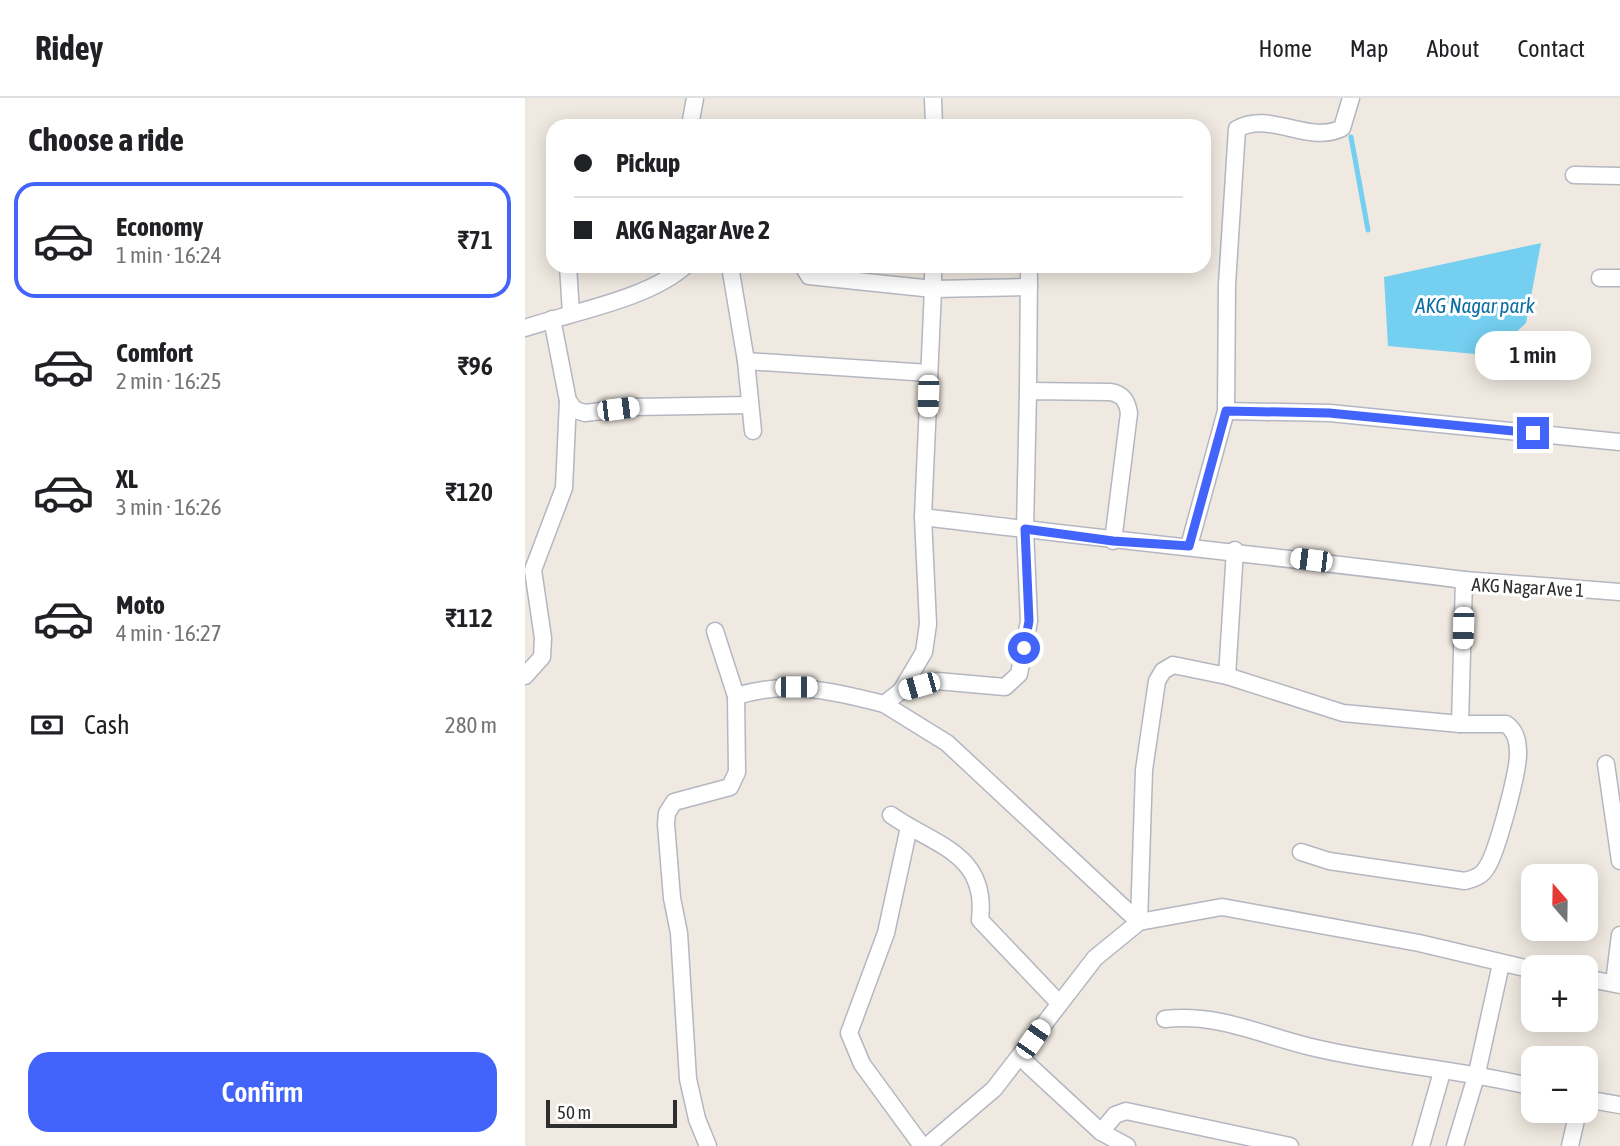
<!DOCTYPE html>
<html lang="en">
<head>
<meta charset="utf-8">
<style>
	body { margin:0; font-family:"Asap Condensed",sans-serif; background:#f2f2f2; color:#202124; height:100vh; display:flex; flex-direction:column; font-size:26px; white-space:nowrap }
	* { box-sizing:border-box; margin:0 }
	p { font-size:23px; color:#757577 }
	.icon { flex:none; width:38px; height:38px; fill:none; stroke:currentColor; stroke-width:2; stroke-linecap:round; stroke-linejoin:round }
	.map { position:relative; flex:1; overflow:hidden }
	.sheet { display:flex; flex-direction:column; background:#fff; width:525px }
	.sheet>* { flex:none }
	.guide { position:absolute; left:21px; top:21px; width:665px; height:154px; border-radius:21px; box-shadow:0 4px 18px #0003; display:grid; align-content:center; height:154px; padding:0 28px; background:#fff }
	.needle { width:46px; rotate:340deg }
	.tools { position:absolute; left:996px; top:766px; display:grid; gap:14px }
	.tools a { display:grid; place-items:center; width:77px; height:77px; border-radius:14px; background:#fff; box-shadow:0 4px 18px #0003; font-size:35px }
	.scale { position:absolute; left:21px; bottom:18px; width:131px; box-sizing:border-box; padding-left:7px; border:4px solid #2e2e2e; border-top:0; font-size:19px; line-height:24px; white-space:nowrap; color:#2e2e2e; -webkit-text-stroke:5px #fff; paint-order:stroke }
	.end { position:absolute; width:32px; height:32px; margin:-16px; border:9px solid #4264fb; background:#fff; box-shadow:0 0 0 4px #fff }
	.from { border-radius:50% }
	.bubble { position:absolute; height:49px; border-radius:21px; background:#fff; box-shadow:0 4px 18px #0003; font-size:23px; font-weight:600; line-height:49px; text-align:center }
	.car { position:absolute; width:21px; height:42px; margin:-21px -10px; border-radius:9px; box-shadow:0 0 5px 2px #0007; background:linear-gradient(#fff 24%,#345 0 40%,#fff 0 76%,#345 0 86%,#fff 0) }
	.guide b { display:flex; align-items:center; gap:24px; height:66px; font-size:26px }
	.guide b+b { border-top:2px solid #e0e0e0 }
	.guide i { width:18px; height:18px; background:#202124 }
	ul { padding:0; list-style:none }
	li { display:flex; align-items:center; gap:21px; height:116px; margin:0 14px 10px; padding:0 14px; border:4px solid transparent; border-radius:21px }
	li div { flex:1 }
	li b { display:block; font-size:26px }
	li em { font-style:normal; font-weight:600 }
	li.selected { border-color:#4264fb }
	li>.icon { width:63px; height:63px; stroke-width:1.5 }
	h2 { padding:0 28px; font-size:32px; line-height:84px }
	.pay { display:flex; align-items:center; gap:18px; height:77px; padding:0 28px; font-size:26px }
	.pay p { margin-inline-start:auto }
	.action { display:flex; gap:14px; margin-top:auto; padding:14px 28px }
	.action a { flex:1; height:80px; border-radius:21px; background:#4264fb; color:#fff; font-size:28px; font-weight:600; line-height:80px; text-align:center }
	header { display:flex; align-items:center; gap:42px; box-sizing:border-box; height:98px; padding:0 35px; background:#fff; border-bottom:2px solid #e0e0e0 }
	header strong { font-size:33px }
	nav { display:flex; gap:38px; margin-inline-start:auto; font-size:24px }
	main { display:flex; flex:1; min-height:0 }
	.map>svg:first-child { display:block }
	.water { fill:#75cff0 }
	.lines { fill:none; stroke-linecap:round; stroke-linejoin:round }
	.stream { stroke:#75cff0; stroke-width:5 }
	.minor-casing { stroke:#b4b7c1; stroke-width:19 }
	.minor { stroke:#fff; stroke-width:16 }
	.route { stroke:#4264fb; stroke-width:9 }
	.labels { text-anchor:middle; stroke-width:6; stroke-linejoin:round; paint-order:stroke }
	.street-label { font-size:19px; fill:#2e2e2e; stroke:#fff }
	.water-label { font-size:21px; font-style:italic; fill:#0d6fa3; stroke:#fff }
</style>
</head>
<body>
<header>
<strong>Ridey</strong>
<nav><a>Home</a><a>Map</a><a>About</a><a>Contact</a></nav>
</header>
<main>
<section class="sheet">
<h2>Choose a ride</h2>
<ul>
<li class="selected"><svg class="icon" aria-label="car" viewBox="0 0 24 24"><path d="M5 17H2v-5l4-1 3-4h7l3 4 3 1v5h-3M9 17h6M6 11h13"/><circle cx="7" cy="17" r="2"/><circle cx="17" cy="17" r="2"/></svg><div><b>Economy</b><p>1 min · 16:24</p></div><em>₹71</em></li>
<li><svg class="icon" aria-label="car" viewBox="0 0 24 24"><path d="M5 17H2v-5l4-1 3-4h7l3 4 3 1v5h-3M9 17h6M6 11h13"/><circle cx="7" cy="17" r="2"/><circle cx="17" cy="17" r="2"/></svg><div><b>Comfort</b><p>2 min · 16:25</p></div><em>₹96</em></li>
<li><svg class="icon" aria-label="car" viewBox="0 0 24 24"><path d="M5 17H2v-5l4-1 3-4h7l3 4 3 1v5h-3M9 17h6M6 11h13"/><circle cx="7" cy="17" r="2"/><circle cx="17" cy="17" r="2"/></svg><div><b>XL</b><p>3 min · 16:26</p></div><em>₹120</em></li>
<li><svg class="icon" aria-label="car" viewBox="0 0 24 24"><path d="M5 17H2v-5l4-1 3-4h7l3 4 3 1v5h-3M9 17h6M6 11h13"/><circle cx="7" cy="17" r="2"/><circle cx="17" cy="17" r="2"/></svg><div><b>Moto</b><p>4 min · 16:27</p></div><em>₹112</em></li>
</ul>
<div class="pay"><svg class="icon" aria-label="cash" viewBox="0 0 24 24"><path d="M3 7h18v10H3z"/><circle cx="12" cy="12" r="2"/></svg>Cash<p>280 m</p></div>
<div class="action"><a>Confirm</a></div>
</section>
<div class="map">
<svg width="1095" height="1048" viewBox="0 0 1095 1048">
	<rect width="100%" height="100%" fill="#efe9e1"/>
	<!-- water -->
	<polygon class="water" points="1016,145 1001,225 978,247 961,257 863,248 859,179"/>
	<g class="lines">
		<!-- stream -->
		<polyline class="stream" points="826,39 843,132"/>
		<defs>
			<g id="minor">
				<polyline points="408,0 409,28"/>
				<polyline points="165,28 170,0"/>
				<polyline points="1049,77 1095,78"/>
				<polyline points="43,168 46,215"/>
				<polyline points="205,168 221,263 228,333"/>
				<path d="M278 168 284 178 408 191 398 419C578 441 759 459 939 482"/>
				<polyline points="408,168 408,191 504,189"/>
				<polyline points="1075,180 1095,180"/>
				<polyline points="27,221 43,303 50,312 60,315 110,309 225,307"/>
				<path d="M0 230C47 214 123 201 160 168"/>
				<polyline points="221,263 404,275"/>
				<polyline points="503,293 504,168"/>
				<polyline points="701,313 805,315 1095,344"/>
				<path d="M664 448 701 313 702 186 712 31C744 12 784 47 817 30L826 0"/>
				<polyline points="190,533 211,598"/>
				<polyline points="0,578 17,559 18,540 8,472 39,390 43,303"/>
				<polyline points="702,578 818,615 935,626"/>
				<polyline points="376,593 399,554 403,526 398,419"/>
				<polyline points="359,606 422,645 614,824"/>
				<polyline points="1081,666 1095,763"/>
				<path d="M366 717C410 748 463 755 455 822L534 905"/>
				<polyline points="384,729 361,835 324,935 337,966 397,1048"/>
				<path d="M776 754 804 763 940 783C950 780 957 778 962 769 972 754 994 672 993 654 993 643 990 632 981 626H935L939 482 1095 494"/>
				<polyline points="614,824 619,672 632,583 638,573 648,567 702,578 710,452"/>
				<polyline points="1060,880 1095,887"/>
				<polyline points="1089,885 1095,837"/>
				<path d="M640 921C693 915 736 937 786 949 860 967 935 971 1008 989"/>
				<polyline points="495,959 576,1034 602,1048"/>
				<polyline points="1060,1001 1095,1007"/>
				<polyline points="576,1034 590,1017 601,1013 765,1048"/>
				<path d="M183 1048 172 1021 163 981 154 835 147 800 141 726 142 715 149 704 205 689 212 674 211 598C263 582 308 593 359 606L376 593 412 583 480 589 494 576 504 523 500 431 503 293 585 294C598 296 602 303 604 315L588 443"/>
				<polyline points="402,1048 469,991 570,860 614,824 697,809 894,845 1008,872"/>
				<polyline points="896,1048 917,974"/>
				<polyline points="930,1048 952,975 976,866"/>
				<polyline points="1045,1048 1053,1013"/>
			</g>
		</defs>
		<!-- minor casing -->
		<use href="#minor" class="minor-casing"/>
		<!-- minor -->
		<use href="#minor" class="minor"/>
	</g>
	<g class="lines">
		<!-- route -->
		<polyline class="route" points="499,550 504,523 500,431 588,443 664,448 701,313 804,315 1008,335"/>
	</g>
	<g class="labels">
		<!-- street labels -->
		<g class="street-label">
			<text transform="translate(1003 489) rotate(3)" y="7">AKG Nagar Ave 1</text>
		</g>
		<!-- water labels -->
		<g class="water-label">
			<text x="950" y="215">AKG Nagar park</text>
		</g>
	</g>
</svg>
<div class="tools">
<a><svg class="needle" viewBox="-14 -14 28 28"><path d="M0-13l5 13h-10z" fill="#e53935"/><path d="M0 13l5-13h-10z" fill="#757577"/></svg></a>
<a>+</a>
<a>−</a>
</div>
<div class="scale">50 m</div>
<i class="end from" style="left:499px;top:550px"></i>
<i class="end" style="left:1008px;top:335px"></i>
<div class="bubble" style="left:950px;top:233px;width:116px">1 min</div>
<i class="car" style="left:403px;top:298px;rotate:182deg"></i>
<i class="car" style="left:93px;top:311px;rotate:83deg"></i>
<i class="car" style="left:786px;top:462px;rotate:277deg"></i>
<i class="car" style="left:938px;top:530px;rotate:182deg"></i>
<i class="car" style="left:394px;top:588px;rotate:254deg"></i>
<i class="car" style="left:271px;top:589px;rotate:90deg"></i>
<i class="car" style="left:508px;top:941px;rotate:35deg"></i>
<div class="guide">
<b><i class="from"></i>Pickup</b>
<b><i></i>AKG Nagar Ave 2</b>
</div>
</div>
</main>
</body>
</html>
